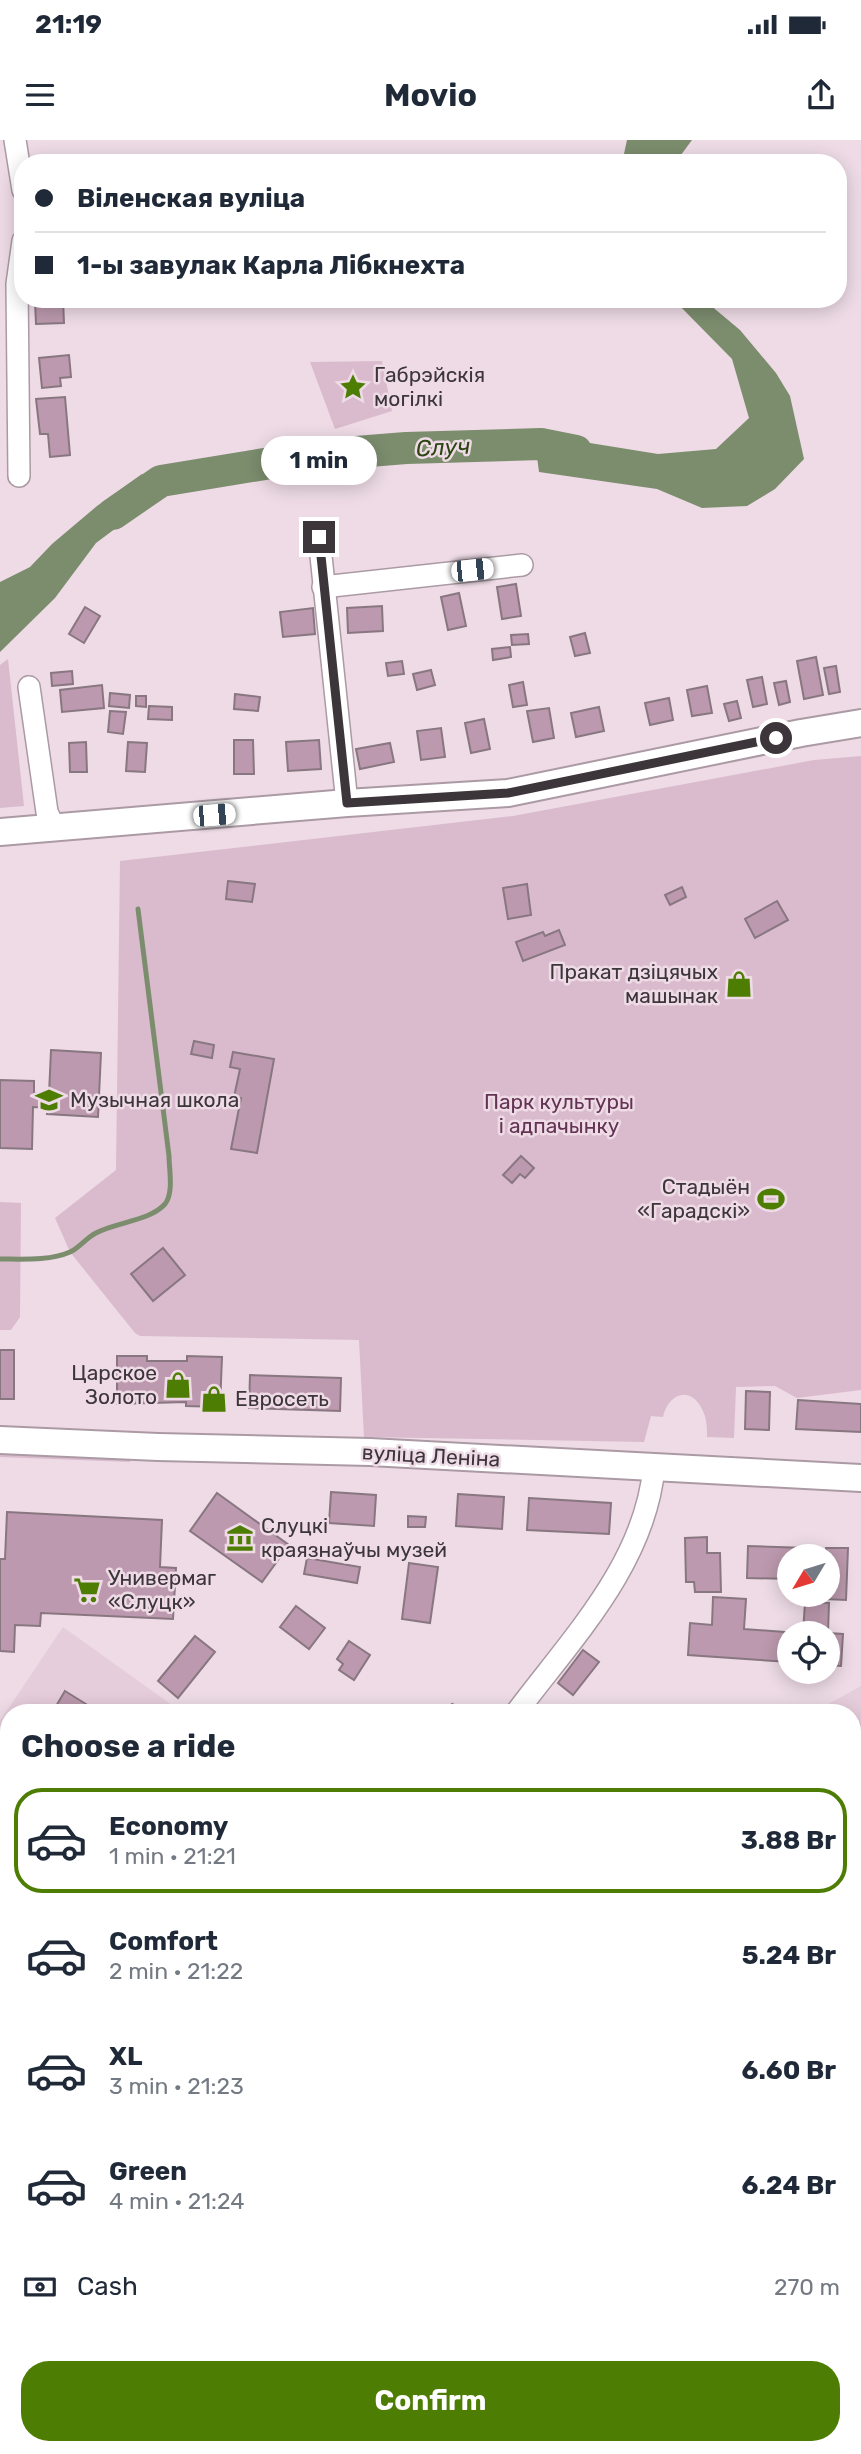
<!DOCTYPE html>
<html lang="en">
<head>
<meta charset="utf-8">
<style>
	body { margin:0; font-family:Rubik,sans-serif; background:#f2f2f3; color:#1f2937; height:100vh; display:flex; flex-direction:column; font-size:26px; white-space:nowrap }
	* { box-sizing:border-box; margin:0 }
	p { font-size:23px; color:#747a83 }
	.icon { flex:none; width:38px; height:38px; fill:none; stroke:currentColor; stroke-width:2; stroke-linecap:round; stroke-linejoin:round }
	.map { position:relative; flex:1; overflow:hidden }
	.drawer { position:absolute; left:0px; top:1564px; width:861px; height:751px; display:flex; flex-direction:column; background:#fff; border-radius:28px 28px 0 0; box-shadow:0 4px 18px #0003 }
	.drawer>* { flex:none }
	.guide { position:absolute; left:14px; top:14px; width:833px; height:154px; border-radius:28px; box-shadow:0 4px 18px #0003; display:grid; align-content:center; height:154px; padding:0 21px; background:#fff }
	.needle { width:46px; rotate:232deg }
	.tools { position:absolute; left:777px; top:1404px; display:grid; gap:14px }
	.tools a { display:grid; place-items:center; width:63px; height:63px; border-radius:50%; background:#fff; box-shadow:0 4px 18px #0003; font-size:35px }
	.end { position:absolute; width:32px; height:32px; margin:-16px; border:9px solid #3c3539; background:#fff; box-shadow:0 0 0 4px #fff }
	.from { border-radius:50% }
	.bubble { position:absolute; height:49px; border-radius:24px; background:#fff; box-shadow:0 4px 18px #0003; font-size:23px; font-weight:700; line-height:49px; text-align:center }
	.car { position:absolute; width:21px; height:42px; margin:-21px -10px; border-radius:9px; box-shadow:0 0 5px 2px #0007; background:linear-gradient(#fff 24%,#345 0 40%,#fff 0 76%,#345 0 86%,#fff 0) }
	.guide b { display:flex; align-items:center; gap:24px; height:66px; font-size:26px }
	.guide b+b { border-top:2px solid #e0e1e3 }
	.guide i { width:18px; height:18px; background:#1f2937 }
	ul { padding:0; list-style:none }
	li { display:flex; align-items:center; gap:21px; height:105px; margin:0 14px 10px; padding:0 7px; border:4px solid transparent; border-radius:28px }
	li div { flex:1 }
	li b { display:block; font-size:26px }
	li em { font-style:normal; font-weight:700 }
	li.active { border-color:#4e7d04 }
	li>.icon { width:63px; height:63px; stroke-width:1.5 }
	h2 { padding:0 21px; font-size:32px; line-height:84px }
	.pay { display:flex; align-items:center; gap:18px; height:77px; padding:0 21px; font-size:26px }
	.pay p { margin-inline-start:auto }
	.action { display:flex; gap:14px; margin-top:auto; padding:14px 21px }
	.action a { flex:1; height:80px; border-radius:28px; background:#4e7d04; color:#fff; font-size:28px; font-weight:700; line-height:80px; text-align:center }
	.status { display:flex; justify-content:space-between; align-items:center; height:49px; padding:0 35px; background:#fff; direction:ltr }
	.status svg { height:19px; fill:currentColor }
	header { display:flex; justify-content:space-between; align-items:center; height:91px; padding:0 21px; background:#fff; font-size:32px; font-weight:700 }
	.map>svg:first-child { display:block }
	.built { fill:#e6cddc }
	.green { fill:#dabbce }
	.water { fill:#7c8d6e }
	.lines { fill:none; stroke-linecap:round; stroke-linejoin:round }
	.stream { stroke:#7c8d6e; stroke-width:5 }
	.river { stroke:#7c8d6e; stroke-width:32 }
	.building { fill:#bc99ae; stroke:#887781; stroke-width:2 }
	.minor-casing { stroke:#ab9aa4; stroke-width:24 }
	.major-casing { stroke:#ab9aa4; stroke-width:30 }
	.minor { stroke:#fff; stroke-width:21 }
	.major { stroke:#fff; stroke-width:26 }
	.route { stroke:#3c3539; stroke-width:9 }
	.labels { text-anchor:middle; stroke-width:5; stroke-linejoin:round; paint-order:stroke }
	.poi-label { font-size:21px; fill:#3c3539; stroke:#eedbe6; text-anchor:start }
	.park-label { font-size:21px; fill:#623352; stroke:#eedbe6 }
	.street-label { font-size:21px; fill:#3c3539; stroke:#eedbe6 }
	.water-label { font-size:23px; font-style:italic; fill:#2d4513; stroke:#eedbe6 }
</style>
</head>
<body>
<div class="status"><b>21:19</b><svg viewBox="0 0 49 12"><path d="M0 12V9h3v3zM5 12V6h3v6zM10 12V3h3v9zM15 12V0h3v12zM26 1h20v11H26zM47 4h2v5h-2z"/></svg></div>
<header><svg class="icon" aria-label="menu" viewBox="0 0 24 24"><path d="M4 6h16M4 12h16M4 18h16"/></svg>Movio<svg class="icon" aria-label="share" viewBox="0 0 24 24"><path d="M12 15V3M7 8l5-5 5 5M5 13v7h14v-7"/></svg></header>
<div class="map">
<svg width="861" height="2314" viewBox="0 0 861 2314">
	<rect width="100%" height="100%" fill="#eedbe6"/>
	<!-- built -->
	<g class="built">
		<polygon points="63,1487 183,1573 9,1573 9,1660 0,1654 0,1581"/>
		<polygon points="861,1546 861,1863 852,1857 852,1573 812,1573"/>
		<polygon points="660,1564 743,1573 660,1573"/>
		<polygon points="9,2140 9,2306 356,2306 363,2314 0,2314 0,2148"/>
	</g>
	<!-- green -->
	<g class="green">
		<polygon points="382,221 392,271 335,289 310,222"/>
		<polygon points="8,519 24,666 0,668 0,525"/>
		<path d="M861 616V1250L797 1258 775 1246 736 1247 734 1298 707 1297C707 1287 707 1278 702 1269 690 1245 668 1254 663 1277L651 1276 644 1302 364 1297 359 1200 140 1196 135 1193 70 1112 55 1078 116 1030 120 721 513 676 814 620Z"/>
		<polygon points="0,1062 21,1063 20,1177 11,1190 0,1190"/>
		<polygon points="0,1310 130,1316 130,1322 0,1317"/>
		<polygon points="852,1760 861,1766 861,1846 852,1840"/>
	</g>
	<!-- water -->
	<g class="water">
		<polygon points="627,0 692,0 675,23 622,23"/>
		<polygon points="673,159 703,159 740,190 776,233 790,256 804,319 775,349 747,366 702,368 657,349 539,332 534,294 658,314 716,309 749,278 732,219"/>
		<polygon points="142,334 155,359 96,403 55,458 0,512 0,442 30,427 52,404 97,366"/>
	</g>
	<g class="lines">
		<!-- stream -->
		<path class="stream" d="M0 1119C21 1119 50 1121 70 1112 79 1108 86 1098 96 1093 116 1082 150 1081 165 1064 174 1053 169 1029 169 1016L138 769"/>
		<!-- river -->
		<polyline class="river" points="113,374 161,341 319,315 406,308 541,304 576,311"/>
	</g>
	<!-- building -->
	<g class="building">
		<polygon points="63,159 64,183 36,184 35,161"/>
		<polygon points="69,215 71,237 60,238 61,246 42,248 39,218"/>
		<polygon points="65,257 70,315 50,317 48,294 40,294 36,259"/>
		<polygon points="516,444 521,476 502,479 497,447"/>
		<polygon points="459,453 466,486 448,490 441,457"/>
		<polygon points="382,466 383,491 348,493 347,468"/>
		<polygon points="85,467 100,476 84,503 69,494"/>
		<polygon points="313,468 315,494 283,497 280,472"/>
		<polygon points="585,493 590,513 575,516 570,497"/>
		<polygon points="528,494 529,504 512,505 511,495"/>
		<polygon points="510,507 511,517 493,520 492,509"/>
		<polygon points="816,517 823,555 804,559 797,521"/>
		<polygon points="402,521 404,534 388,536 386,523"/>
		<polygon points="836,526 840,552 829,554 824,528"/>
		<polygon points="431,530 435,545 417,550 413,534"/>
		<polygon points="72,531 73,544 52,546 51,533"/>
		<polygon points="762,537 767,564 753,567 747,540"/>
		<polygon points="786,541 790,562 779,565 774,543"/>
		<polygon points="523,542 527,565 513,567 509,545"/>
		<polygon points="102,545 104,568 62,572 60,550"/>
		<polygon points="707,546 712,573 692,576 687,550"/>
		<polygon points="110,553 130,555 129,568 109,566"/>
		<polygon points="235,554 260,557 258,571 234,569"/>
		<polygon points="136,556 146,556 146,567 136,566"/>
		<polygon points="669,558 673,580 650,585 645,563"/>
		<polygon points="737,561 741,578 729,581 724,564"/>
		<polygon points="149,566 172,567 172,580 148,579"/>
		<polygon points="599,567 604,591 576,597 571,573"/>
		<polygon points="549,568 554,598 533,602 527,571"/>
		<polygon points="110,571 126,572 123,594 108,592"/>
		<polygon points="484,579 490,609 471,613 465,583"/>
		<polygon points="441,588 445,617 421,620 417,591"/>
		<polygon points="234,600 253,600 254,634 234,634"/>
		<polygon points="319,600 321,629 288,631 286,602"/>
		<polygon points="86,602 87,632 70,632 69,603"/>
		<polygon points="128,602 147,603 145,632 126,631"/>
		<polygon points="390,603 394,622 360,629 356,609"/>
		<polygon points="228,741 255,744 252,762 226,759"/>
		<polygon points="527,744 531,775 508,779 503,748"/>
		<polygon points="682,747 686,757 670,765 665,755"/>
		<polygon points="777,761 788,780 755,798 745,779"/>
		<polygon points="559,790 565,805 523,821 516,802 543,792 545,796"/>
		<polygon points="194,901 214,905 212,918 191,914"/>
		<polygon points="51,910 101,913 98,977 47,974 48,968 33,967 32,1009 0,1008 0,940 34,941 34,953 49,954"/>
		<polygon points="233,912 274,919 257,1013 231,1009 241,958 234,957 240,929 230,927"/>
		<polygon points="521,1016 534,1028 525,1038 520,1034 512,1043 503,1035"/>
		<polygon points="163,1108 185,1135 153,1161 131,1134"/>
		<rect x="0" y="1210" width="14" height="49"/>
		<polygon points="117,1216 147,1216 147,1221 187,1221 187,1216 222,1217 220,1267 186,1266 186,1262 117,1264"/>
		<polygon points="250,1235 341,1238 340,1271 249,1268"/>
		<polygon points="746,1251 770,1252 769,1290 745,1289"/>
		<polygon points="798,1260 861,1264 861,1292 796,1289"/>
		<polygon points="331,1352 376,1355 374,1386 329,1383"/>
		<polygon points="217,1353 289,1405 262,1442 190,1391"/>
		<polygon points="458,1354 504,1357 502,1389 456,1386"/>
		<polygon points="529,1358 611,1363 609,1394 527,1390"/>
		<polygon points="7,1372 162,1380 160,1427 176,1428 173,1479 41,1473 40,1486 15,1485 14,1512 0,1511 0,1419 5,1419"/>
		<polygon points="408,1376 426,1377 425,1387 408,1387"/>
		<polygon points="707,1397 707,1413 720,1413 721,1452 695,1452 694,1442 686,1442 685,1398"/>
		<polygon points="748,1406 806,1408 805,1416 789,1416 789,1439 747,1438"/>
		<polygon points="826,1408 848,1408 846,1460 825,1459 825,1454 828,1454"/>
		<polygon points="307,1418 360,1427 357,1443 304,1434"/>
		<polygon points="409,1423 438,1427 430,1483 402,1479"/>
		<polygon points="713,1457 746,1459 744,1489 798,1493 789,1493 789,1522 688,1515 690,1483 712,1485"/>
		<polygon points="805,1462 829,1463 828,1493 803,1493"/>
		<polygon points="296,1466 325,1488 309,1509 280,1487"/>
		<polygon points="828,1493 843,1494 841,1526 828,1525"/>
		<polygon points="195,1496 215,1512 178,1558 158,1541"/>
		<polygon points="349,1501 370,1515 354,1540 339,1530 343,1524 337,1519"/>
		<polygon points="583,1510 599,1522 573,1555 558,1543"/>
		<polygon points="65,1551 94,1569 92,1573 52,1573"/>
		<polygon points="452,1564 469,1573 447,1573"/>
		<polygon points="852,1628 861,1628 861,1674 854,1674 854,1678"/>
		<polygon points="0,1745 9,1751 9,1798 7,1797 0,1807"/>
		<polygon points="5,2025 9,2029 9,2058 0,2066 0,2029"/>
		<polygon points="9,2231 9,2275 0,2283 0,2239"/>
		<polygon points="861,2234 861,2265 854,2271 852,2242"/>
		<polygon points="59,2306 140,2306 132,2314 66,2314"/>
		<polygon points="218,2306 230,2306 236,2314 214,2314 212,2311"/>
		<polygon points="602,2306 674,2306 667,2314 595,2314"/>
	</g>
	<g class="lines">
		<defs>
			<g id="minor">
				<polyline points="15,0 23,50"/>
				<polyline points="19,336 17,144 23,101"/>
				<polyline points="319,397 347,663"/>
				<polyline points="323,447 522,425"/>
				<polyline points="29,547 47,672 54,687"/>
				<path d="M516 1573C572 1498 645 1424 654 1327"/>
				<polyline points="0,1669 9,1674"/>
				<polyline points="852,2017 861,2023"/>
				<polyline points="852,2071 861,2077"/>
				<polyline points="0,2110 9,2102"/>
			</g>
			<g id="major">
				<polyline points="0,692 347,663 508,653 801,593 861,583"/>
				<polyline points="0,1300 158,1307 370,1312 861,1338"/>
				<polyline points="852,2163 861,2152"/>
				<polyline points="730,2314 737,2306"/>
			</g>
		</defs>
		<!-- minor casing -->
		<use href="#minor" class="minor-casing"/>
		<!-- major casing -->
		<use href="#major" class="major-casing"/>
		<!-- minor -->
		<use href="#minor" class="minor"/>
		<!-- major -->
		<use href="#major" class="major"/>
	</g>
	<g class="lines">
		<!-- route -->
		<polyline class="route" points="319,397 347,663 508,653 776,598"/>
	</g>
	<!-- icons -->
	<defs>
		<symbol id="sight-bare" viewBox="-9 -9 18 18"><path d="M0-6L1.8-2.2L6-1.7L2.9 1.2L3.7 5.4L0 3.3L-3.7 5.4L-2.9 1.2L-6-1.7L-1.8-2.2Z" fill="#4e7d04" stroke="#eedbe6" stroke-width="2.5" paint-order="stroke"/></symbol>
		<symbol id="shop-bare" viewBox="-9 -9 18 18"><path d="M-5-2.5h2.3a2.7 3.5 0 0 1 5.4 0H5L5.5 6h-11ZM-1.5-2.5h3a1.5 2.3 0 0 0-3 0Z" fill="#4e7d04" stroke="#eedbe6" stroke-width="2.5" paint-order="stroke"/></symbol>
		<symbol id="school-bare" viewBox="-9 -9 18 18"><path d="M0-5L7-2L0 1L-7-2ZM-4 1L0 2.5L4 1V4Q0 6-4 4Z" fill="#4e7d04" stroke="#eedbe6" stroke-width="2.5" paint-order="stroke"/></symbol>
		<symbol id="stadium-bare" viewBox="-9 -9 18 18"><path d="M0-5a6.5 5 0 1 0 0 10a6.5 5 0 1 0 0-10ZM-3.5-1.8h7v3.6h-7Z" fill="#4e7d04" stroke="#eedbe6" stroke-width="2.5" paint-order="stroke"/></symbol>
		<symbol id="museum-bare" viewBox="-9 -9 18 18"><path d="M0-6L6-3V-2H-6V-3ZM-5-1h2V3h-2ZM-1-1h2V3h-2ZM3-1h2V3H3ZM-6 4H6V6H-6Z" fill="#4e7d04" stroke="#eedbe6" stroke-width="2.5" paint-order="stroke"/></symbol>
		<symbol id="supermarket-bare" viewBox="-9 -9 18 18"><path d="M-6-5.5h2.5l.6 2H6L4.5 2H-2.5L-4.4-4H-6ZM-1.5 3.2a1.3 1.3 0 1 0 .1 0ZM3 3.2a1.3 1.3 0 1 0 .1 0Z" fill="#4e7d04" stroke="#eedbe6" stroke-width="2.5" paint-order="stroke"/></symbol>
	</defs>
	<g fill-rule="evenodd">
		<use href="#sight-bare" x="334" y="228" width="38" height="38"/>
		<use href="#shop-bare" x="720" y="825" width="38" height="38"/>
		<use href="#school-bare" x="30" y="941" width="38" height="38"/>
		<use href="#stadium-bare" x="752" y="1040" width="38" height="38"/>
		<use href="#shop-bare" x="159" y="1226" width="38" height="38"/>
		<use href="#shop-bare" x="195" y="1240" width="38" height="38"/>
		<use href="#museum-bare" x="221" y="1379" width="38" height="38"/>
		<use href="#supermarket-bare" x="68" y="1431" width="38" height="38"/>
	</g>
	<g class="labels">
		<!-- poi labels -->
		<g class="poi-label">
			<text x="374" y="242">Габрэйскія<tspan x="374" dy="24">могілкі</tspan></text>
			<text x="718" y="839" text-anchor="end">Пракат дзіцячых<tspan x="718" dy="24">машынак</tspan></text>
			<text x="70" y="967">Музычная школа</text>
			<text x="750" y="1054" text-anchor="end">Стадыён<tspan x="750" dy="24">«Гарадскі»</tspan></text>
			<text x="157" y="1240" text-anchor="end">Царское<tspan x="157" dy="24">Золото</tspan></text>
			<text x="235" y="1266">Евросеть</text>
			<text x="261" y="1393">Слуцкі<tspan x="261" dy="24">краязнаўчы музей</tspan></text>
			<text x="108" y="1445">Универмаг<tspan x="108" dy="24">«Слуцк»</tspan></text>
		</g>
		<!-- park labels -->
		<g class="park-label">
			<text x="559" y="969">Парк культуры<tspan x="559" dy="24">і адпачынку</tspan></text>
		</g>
		<!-- street labels -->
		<g class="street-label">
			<text transform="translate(431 1316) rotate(3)" y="7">вуліца Леніна</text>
		</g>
		<!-- water labels -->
		<g class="water-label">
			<text transform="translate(443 307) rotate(-3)" y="8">Случ</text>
		</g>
	</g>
</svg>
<div class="tools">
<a><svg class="needle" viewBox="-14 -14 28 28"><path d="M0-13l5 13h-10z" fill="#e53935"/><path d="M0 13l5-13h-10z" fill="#747a83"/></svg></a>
<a><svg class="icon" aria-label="locate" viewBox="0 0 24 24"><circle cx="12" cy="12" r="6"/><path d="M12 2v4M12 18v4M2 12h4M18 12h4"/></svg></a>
</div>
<i class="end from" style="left:776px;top:598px"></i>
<i class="end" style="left:319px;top:397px"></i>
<div class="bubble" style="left:261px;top:296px;width:116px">1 min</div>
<i class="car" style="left:472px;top:430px;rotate:84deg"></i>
<i class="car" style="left:214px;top:675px;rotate:85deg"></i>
<div class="guide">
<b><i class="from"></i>Віленская вуліца</b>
<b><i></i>1-ы завулак Карла Лібкнехта</b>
</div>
<section class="drawer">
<h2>Choose a ride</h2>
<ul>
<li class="active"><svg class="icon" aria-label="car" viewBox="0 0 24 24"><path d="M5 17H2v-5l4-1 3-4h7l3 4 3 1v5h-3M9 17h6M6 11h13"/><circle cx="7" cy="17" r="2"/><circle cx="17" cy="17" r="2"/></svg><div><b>Economy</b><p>1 min · 21:21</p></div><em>3.88 Br</em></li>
<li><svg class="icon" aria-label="car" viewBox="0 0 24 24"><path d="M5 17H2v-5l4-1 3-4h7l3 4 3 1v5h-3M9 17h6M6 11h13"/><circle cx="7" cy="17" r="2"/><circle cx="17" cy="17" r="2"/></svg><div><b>Comfort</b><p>2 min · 21:22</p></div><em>5.24 Br</em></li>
<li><svg class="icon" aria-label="car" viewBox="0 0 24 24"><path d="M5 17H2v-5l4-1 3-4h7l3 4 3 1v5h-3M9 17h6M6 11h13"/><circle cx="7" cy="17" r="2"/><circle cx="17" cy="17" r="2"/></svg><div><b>XL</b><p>3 min · 21:23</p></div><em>6.60 Br</em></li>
<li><svg class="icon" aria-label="car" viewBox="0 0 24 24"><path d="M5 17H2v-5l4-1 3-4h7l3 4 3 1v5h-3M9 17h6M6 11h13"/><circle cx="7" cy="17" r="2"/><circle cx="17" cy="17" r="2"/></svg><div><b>Green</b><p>4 min · 21:24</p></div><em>6.24 Br</em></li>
</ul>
<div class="pay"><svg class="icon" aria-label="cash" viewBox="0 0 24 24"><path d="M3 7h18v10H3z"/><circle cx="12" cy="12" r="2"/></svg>Cash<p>270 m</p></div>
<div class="action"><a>Confirm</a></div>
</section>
</div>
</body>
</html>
